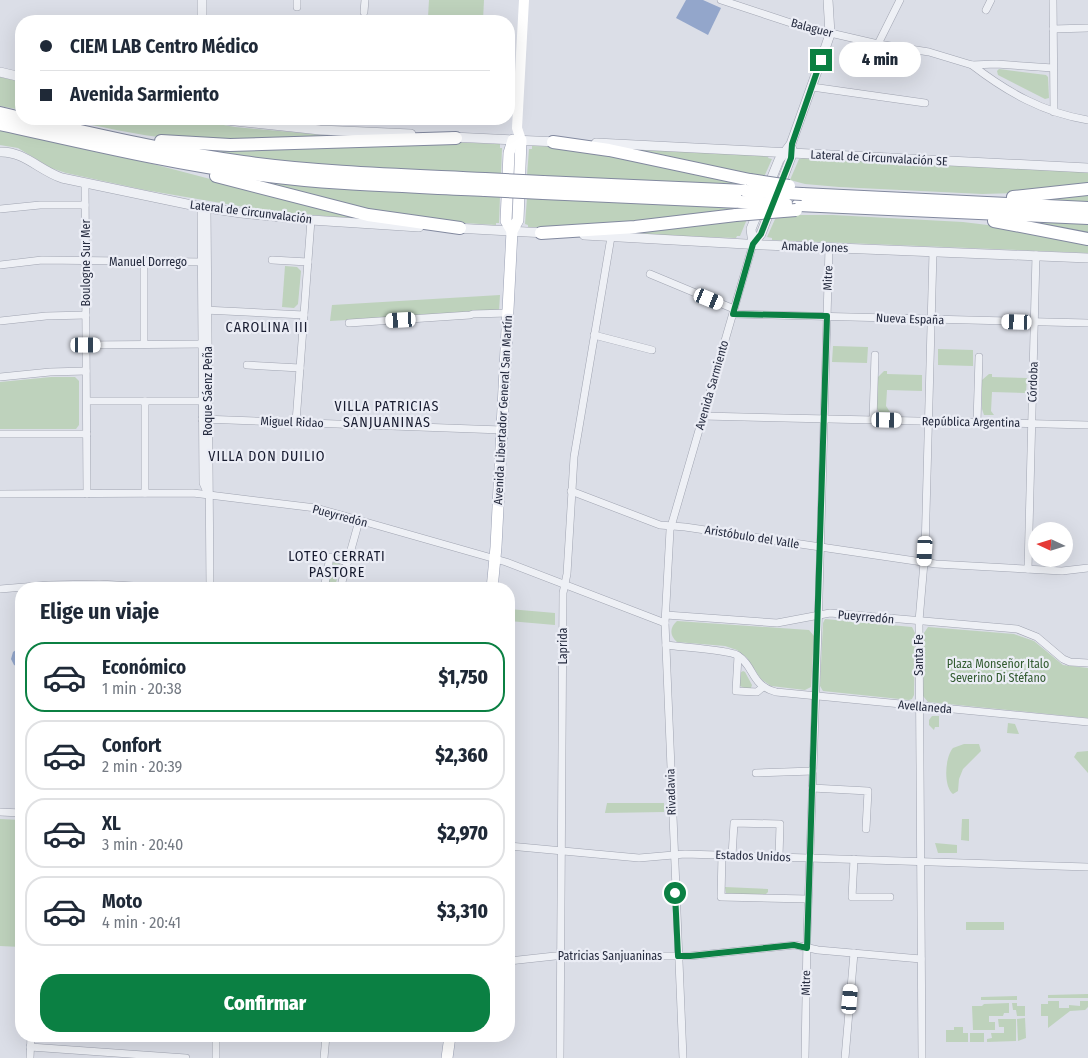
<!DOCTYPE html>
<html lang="es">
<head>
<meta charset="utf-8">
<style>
	body { margin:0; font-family:"Fira Sans Condensed",sans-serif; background:#f2f2f3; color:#1f2937; height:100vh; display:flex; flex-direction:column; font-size:19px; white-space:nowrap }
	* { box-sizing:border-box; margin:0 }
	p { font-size:16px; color:#747a83 }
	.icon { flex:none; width:28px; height:28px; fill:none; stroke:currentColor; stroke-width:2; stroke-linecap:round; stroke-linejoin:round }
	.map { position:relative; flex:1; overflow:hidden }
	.sheet { position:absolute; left:15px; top:582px; width:500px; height:460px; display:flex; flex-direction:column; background:#fff; border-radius:20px; box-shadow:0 5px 20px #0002 }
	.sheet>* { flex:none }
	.top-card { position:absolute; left:15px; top:15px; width:500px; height:110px; border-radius:20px; box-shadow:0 5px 20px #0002; display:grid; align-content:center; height:110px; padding:0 25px; background:#fff }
	.needle { width:32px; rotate:274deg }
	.controls { position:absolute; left:1028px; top:522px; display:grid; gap:10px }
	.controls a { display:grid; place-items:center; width:45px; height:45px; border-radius:50%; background:#fff; box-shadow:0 5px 20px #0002; font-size:25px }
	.end { position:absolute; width:22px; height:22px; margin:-11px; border:6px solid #0b8043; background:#fff; box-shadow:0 0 0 2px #fff }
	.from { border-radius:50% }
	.bubble { position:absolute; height:35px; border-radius:18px; background:#fff; box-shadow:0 5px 20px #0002; font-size:16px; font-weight:800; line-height:35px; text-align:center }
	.car { position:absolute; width:15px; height:30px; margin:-15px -8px; border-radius:6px; box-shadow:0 0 4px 1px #0007; background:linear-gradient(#fff 24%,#345 0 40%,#fff 0 76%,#345 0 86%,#fff 0) }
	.top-card b { display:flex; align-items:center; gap:18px; height:48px; font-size:19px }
	.top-card b+b { border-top:1px solid #e0e1e3 }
	.top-card i { width:12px; height:12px; background:#1f2937 }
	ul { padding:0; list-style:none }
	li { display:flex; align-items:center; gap:15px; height:70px; margin:0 10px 8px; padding:0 15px; border:2px solid #e0e1e3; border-radius:20px }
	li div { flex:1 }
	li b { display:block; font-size:19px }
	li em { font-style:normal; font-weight:800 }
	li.active { border-color:#0b8043 }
	li>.icon { width:45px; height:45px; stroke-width:1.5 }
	h2 { padding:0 25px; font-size:22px; line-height:60px }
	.cta { display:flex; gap:10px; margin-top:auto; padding:10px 25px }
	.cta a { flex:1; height:58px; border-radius:20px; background:#0b8043; color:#fff; font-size:20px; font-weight:800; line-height:58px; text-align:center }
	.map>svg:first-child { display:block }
	.green { fill:#bed2bc }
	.water { fill:#93a6cb }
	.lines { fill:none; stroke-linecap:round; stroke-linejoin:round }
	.minor-casing { stroke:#a0a4b1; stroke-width:8 }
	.tertiary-casing { stroke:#a0a4b1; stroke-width:10 }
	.primary-casing { stroke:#9aa0b4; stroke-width:12 }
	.motorway-casing { stroke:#82899f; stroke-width:14 }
	.minor { stroke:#eef0f5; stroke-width:7 }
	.tertiary { stroke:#eef0f5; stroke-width:9 }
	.secondary { stroke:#fff; stroke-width:10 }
	.primary { stroke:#fff; stroke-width:11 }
	.motorway { stroke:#fff; stroke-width:12 }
	.motorway-bridge-casing { stroke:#82899f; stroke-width:14; stroke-linecap:butt }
	.motorway-bridge { stroke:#fff; stroke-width:12 }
	.route { stroke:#0b8043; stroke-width:6 }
	.labels { text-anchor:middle; stroke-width:4.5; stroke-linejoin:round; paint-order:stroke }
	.street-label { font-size:12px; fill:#242a3e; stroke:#ebedf5 }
	.park-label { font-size:12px; fill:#325b30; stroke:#ebedf5 }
	.neighbourhood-label { font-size:14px; letter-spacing:1px; fill:#171b2f; stroke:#ebedf5 }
</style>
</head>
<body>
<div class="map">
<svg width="1088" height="1058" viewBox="0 0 1088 1058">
	<rect width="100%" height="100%" fill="#dbdee7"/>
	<!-- green -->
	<g class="green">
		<polygon points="429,0 484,0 483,20 428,17"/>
		<polygon points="999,69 1046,75 1048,77 1049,98 1045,99 998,75 997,71"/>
		<polygon points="0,77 21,82 21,110 0,106"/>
		<path d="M61 119H190L235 127 335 136C282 138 227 145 174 139 136 135 99 126 61 119Z"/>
		<polygon points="0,130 153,164 256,191 406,223 267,211 145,190 66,173 51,168 18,148 0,145"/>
		<path d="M419 141 500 144V148H502L501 174C391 169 281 166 173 144Z"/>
		<polygon points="532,146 567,147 744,181 743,185 527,175 529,149 532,149"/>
		<polygon points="594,146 769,156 768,158 772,159 764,177"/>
		<polygon points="804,158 1088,172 1088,185 1020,193 982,194 839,187 805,184 790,180 799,159"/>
		<polygon points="249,180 500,196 499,223 496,223 496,225 417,220"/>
		<polygon points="1088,191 1088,202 1024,199"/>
		<polygon points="527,198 773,209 568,228 528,227 528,225 525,224"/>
		<polygon points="794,215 833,215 963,222 1004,227 1088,243 1088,253 772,240 772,238 767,237 776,217"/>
		<polygon points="747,219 740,236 737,236 736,238 595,233"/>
		<polygon points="1022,221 1088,224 1088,237"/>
		<polygon points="285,266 297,267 301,271 298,304 294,308 282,307"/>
		<polygon points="500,295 499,311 330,321 332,305"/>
		<polygon points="833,346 868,347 867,363 832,362"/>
		<polygon points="938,349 973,350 973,366 938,365"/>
		<polygon points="884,371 887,371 887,374 922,375 922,391 887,390 886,406 890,412 879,412 876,407 877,378"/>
		<polygon points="989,374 992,374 992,377 1027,378 1026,393 992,392 991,411 994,415 984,415 982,409 982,380"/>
		<polygon points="51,377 75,377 79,381 79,425 76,429 0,429 0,382"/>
		<polygon points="334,562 339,563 341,566 334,589 327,589 332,564"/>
		<polygon points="509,609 555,613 555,625 509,621"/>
		<polygon points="825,619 912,627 915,633 914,695 912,699 909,700 823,691 820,686 823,623"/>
		<path d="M677 621 809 630 814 636 811 687 805 690 771 686 761 679 747 658 737 650 725 646 677 642C669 635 670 627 677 621Z"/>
		<polygon points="928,627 1014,634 1034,641 1063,665 1088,668 1088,718 928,702 923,696 924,633"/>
		<polygon points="743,671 745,672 752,685 751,688 744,688 740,686 740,673"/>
		<polygon points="932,716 939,716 939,727 935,727 934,730 929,725 929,720"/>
		<polygon points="1008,723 1015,724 1019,734 1007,733"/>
		<path d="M964 744H979L981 751 963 769 959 779 958 791 953 794C943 786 945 757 953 748Z"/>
		<polygon points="1088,751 1088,773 1074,757 1077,752"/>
		<polygon points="607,803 664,803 664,812 605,813"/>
		<polygon points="0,819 21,820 21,947 0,946"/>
		<polygon points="962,819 969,819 969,841 961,840"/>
		<polygon points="935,843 957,845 957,853 938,853"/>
		<polygon points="725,887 768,889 768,892 765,895 726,894"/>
		<rect x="966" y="922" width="38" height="8"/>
		<polygon points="1088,994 1088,998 1048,998 1048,995"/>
		<polygon points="1017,996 1017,1000 981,1000 981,997"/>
		<polygon points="1048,1001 1059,1001 1059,1008 1069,1008 1069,1005 1080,1006 1080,1001 1088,1001 1088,1007 1085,1010 1070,1011 1048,1028 1048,1016 1041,1016 1041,1004 1048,1004"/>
		<polygon points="1009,1003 1009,1013 1004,1013 1003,1016 989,1016 989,1022 995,1022 995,1030 973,1030 972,1006 982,1006 984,1004"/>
		<polygon points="1012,1003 1017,1003 1017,1006 1025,1006 1025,1016 1017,1016 1016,1010 1013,1010"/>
		<polygon points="1025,1018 1026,1038 1018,1041 1017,1019"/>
		<polygon points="998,1019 1016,1019 1016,1041 987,1042 987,1039 992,1038 991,1033 1004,1033 1004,1027 999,1027"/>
		<polygon points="954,1027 963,1027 963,1033 968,1033 968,1042 946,1042 946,1030 954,1030"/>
		<rect x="970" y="1033" width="14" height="9"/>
	</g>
	<!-- water -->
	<g class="water">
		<polygon points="686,0 703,0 721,8 708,35 676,18"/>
		<polygon points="19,648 21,648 21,668 14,665 11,659 13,652"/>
	</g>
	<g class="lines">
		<defs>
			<g id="minor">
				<polyline points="721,0 800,26 878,44 929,52 972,65 996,64 1053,68"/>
				<polyline points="1053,0 1054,112"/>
				<polyline points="297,7 297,0"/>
				<polyline points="986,10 991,0"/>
				<polyline points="364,12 365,0"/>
				<polyline points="1053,29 1088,28"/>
				<polyline points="878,44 900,0"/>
				<path d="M972 65C1007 92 1044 113 1088 120"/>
				<polyline points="812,87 925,103"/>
				<polyline points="85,183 87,494"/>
				<polyline points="201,207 203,483 207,492"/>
				<polyline points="207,208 210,589"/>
				<polyline points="0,209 40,205 85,205"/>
				<polyline points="272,260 308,262"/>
				<polyline points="144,262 144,344"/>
				<polyline points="0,265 42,260 204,262"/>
				<polyline points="650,274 734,309"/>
				<polyline points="204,310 304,315"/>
				<polyline points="733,314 1088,323"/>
				<polyline points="0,321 46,316 86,315"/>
				<polyline points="349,323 470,315 473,314 508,313"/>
				<polyline points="594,335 652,350"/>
				<polyline points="86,345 206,344"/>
				<polyline points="247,365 300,368"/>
				<polyline points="0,377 50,372 86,371"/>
				<polyline points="87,401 206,401"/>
				<polyline points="145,401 145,493"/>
				<polyline points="703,416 1088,425"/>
				<polyline points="202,419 502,430"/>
				<polyline points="873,420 875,355"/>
				<polyline points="296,422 311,220"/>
				<polyline points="977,422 979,357"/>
				<polyline points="0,434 87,434"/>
				<polyline points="571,491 660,525 685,527 936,564 1062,571 1088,568"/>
				<polyline points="0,494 193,493 316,508 506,562 665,623"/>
				<polyline points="1028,569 1036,255"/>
				<polyline points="0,589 49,585 99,584 185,589"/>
				<polyline points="324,589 330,557 347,562"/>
				<polyline points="340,589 359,521"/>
				<polyline points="666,615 777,623 830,613 1017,629 1037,637 1063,659 1070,662 1088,663"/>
				<path d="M666 645C679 647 728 650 737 655 755 666 750 685 776 692L1088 722"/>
				<polyline points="738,656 736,691 757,692 763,687"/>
				<polyline points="756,773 813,771"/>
				<polyline points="812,788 868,791 866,829"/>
				<polyline points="0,812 21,813"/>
				<polyline points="509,846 639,858 685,854 1088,867"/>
				<polyline points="722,855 721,897 808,899"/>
				<polyline points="732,856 734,823 780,824 779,857"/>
				<polyline points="854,859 852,897 890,897"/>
				<polyline points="509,961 555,956 690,956 795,945 818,950 921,959"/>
				<polyline points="216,1036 216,1058"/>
				<polyline points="30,1047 186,1058"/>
				<polyline points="30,1058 31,1036"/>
				<polyline points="324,1058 326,1036"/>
				<polyline points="560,1058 563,593 567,574 574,457 611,237"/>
				<polyline points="683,1058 665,623 670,530 753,244"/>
				<polyline points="805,1058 807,938 818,630 829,248"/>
				<polyline points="845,1058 854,953"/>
				<polyline points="922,1058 919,621 925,551 933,252"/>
			</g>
			<g id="tertiary">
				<polyline points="202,21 202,0"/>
				<polyline points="0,72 21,77"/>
				<polyline points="217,119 320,130 411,134"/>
				<polyline points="452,137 558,142"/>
				<polyline points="596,143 1088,168"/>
				<path d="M0 152C24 151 40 171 62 178L201 207 241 213 311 220 419 227"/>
				<polyline points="768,187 779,160 791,144 826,46 830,34 828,0"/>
				<polyline points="779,189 791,157 792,149"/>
				<polyline points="455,228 546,233"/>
				<polyline points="584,235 764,245 1088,258"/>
				<polyline points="753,244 751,229 759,209"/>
				<polyline points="753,244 761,234 771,208"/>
			</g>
			<g id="primary">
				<polyline points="512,231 506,221 509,153 513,140"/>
				<polyline points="492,589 496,547 512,231 518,220 521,140"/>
				<polyline points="447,1058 450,1036"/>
			</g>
			<g id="motorway">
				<polyline points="0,113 21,118"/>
				<path d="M26 119C98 135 170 152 243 162 323 173 404 175 485 179"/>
				<path d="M0 124C87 143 173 164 261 175 335 185 410 186 485 190"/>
				<polyline points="161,141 230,145 456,138"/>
				<polyline points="553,142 609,150 750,180"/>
				<polyline points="216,176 368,215 460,228"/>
				<polyline points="543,182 746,191"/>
				<polyline points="543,193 741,202"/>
				<polyline points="802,194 1088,208"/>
				<polyline points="1013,197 1088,189"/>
				<polyline points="798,205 1088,218"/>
				<polyline points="994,221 1088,239"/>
				<polyline points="541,233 635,227 736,215"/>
			</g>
		</defs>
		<!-- minor casing -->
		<use href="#minor" class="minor-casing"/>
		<!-- tertiary casing -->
		<use href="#tertiary" class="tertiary-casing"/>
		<!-- primary casing -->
		<use href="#primary" class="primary-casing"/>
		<!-- motorway casing -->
		<use href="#motorway" class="motorway-casing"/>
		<!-- minor -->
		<use href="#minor" class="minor"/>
		<!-- tertiary -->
		<use href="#tertiary" class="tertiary"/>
		<!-- secondary -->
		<polyline class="secondary" points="521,140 517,128 524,0"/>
		<!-- primary -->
		<use href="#primary" class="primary"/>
		<!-- motorway -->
		<use href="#motorway" class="motorway"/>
		<defs>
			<g id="motorway-bridge">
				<polyline points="485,179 543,182"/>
				<polyline points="750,180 789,186"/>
				<polyline points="485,190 543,193"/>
				<polyline points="746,191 802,194"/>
				<polyline points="741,202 786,204"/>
				<polyline points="736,215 796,210"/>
			</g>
		</defs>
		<!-- motorway-bridge casing -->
		<use href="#motorway-bridge" class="motorway-bridge-casing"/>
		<!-- motorway-bridge -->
		<use href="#motorway-bridge" class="motorway-bridge"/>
	</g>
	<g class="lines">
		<!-- route -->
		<polyline class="route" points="675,893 678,956 690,956 794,945 807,948 827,316 733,314 753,244 761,234 791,158 792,144 821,60"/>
	</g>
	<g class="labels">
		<!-- street labels -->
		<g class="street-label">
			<text transform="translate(812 28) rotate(15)" y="4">Balaguer</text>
			<text transform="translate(879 158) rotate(3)" y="4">Lateral de Circunvalación SE</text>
			<text transform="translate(251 212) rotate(7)" y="4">Lateral de Circunvalación</text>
			<text transform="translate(815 247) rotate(2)" y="4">Amable Jones</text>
			<text x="148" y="266">Manuel Dorrego</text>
			<text transform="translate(86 263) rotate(-90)" y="4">Boulogne Sur Mer</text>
			<text transform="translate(828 278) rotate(-88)" y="4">Mitre</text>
			<text transform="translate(910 319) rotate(2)" y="4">Nueva España</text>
			<text transform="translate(1033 382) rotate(-88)" y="4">Córdoba</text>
			<text transform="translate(712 385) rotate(-74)" y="4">Avenida Sarmiento</text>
			<text transform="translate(208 391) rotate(-90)" y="4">Roque Sáenz Peña</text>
			<text transform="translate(503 410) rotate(-87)" y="4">Avenida Libertador General San Martín</text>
			<text transform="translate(292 422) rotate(2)" y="4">Miguel Ridao</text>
			<text transform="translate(971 422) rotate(1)" y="4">República Argentina</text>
			<text transform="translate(340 516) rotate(15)" y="4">Pueyrredón</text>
			<text transform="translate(752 537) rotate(9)" y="4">Aristóbulo del Valle</text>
			<text transform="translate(866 617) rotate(5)" y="4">Pueyrredón</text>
			<text transform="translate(563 646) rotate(-90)" y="4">Laprida</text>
			<text transform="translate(919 655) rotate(-90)" y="4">Santa Fe</text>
			<text transform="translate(925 707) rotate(5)" y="4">Avellaneda</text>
			<text transform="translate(671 792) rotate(-92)" y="4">Rivadavia</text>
			<text transform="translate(753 856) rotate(2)" y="4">Estados Unidos</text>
			<text x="610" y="960">Patricias Sanjuaninas</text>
			<text transform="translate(806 983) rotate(-89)" y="4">Mitre</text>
		</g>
		<!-- park labels -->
		<g class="park-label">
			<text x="998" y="668">Plaza Monseñor Italo<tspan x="998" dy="14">Severino Di Stéfano</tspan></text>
		</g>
		<!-- neighbourhood labels -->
		<g class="neighbourhood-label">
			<text x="267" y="332">CAROLINA III</text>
			<text x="387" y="411">VILLA PATRICIAS<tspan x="387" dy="16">SANJUANINAS</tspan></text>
			<text x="267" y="461">VILLA DON DUILIO</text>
			<text x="337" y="561">LOTEO CERRATI<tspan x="337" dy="16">PASTORE</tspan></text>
		</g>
	</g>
</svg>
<div class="controls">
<a><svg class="needle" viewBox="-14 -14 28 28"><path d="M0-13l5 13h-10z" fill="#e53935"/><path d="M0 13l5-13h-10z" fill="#747a83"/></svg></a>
</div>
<i class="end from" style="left:675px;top:893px"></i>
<i class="end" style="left:821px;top:60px"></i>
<div class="bubble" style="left:839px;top:42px;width:82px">4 min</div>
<i class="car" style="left:709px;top:299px;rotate:112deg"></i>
<i class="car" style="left:401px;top:320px;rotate:267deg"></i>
<i class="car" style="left:1017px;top:322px;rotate:272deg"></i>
<i class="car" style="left:86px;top:345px;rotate:90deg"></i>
<i class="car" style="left:887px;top:420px;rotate:91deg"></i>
<i class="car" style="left:925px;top:551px;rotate:183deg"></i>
<i class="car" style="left:850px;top:999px;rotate:5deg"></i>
<div class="top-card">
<b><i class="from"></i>CIEM LAB Centro Médico</b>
<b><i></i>Avenida Sarmiento</b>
</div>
<section class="sheet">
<h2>Elige un viaje</h2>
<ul>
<li class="active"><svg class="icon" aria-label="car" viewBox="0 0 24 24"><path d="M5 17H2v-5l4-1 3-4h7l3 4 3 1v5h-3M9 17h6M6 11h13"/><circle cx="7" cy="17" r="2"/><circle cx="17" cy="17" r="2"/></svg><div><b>Económico</b><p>1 min · 20:38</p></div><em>$1,750</em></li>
<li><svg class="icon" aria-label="car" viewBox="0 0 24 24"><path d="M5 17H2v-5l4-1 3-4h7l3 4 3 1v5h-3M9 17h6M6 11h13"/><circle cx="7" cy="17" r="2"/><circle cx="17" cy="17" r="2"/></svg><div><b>Confort</b><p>2 min · 20:39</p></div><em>$2,360</em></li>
<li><svg class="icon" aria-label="car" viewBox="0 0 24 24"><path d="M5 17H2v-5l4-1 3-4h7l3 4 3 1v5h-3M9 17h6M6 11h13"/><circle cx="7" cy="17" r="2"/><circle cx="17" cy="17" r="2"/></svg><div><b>XL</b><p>3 min · 20:40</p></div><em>$2,970</em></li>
<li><svg class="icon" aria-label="car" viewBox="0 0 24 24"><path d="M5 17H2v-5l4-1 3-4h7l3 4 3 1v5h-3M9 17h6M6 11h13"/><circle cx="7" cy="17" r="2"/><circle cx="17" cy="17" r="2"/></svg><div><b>Moto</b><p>4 min · 20:41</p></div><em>$3,310</em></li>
</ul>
<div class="cta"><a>Confirmar</a></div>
</section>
</div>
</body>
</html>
